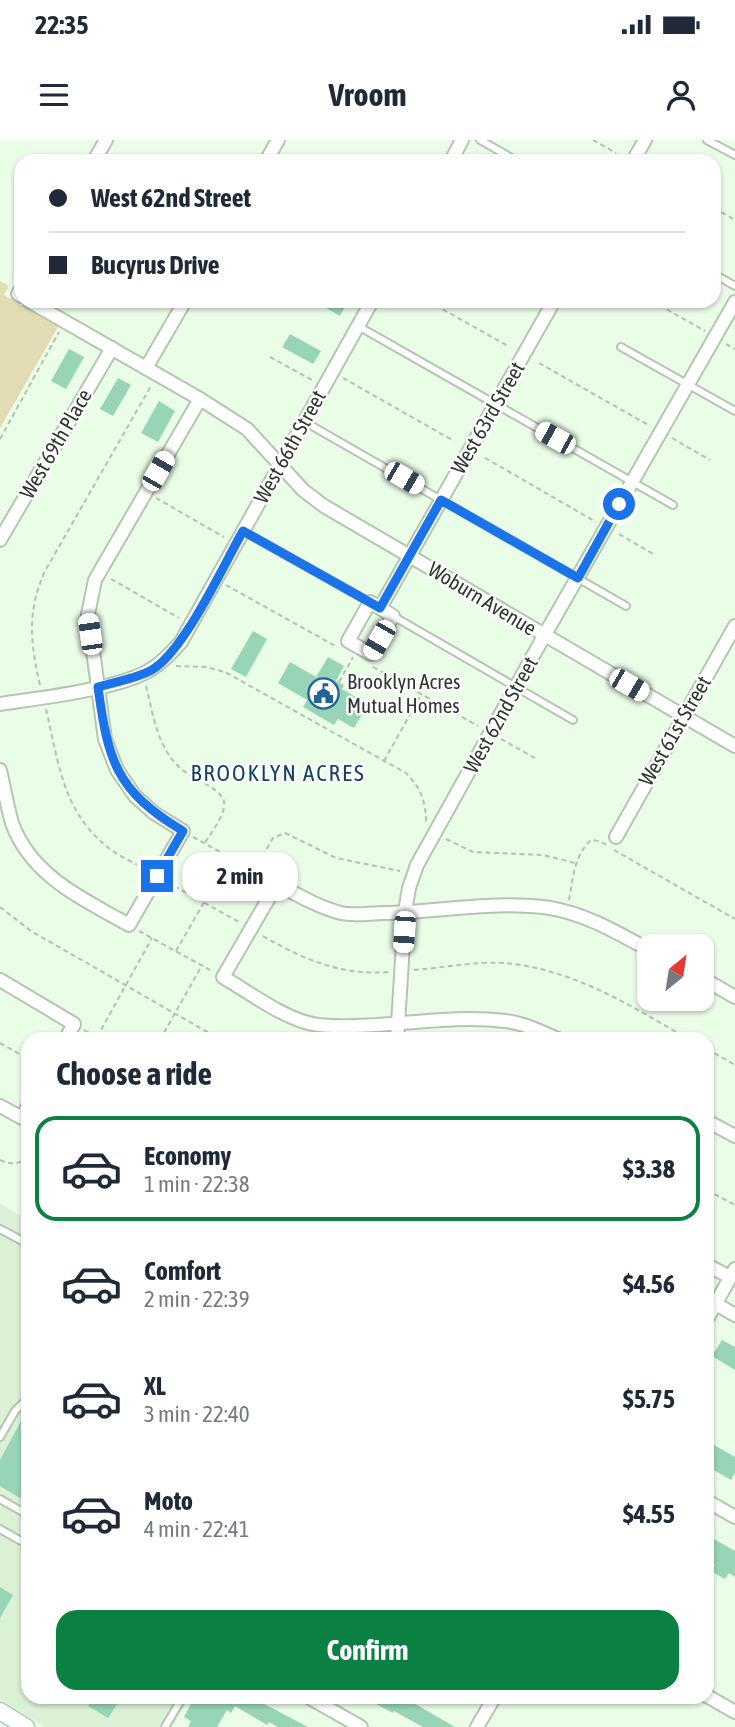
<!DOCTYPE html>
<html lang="en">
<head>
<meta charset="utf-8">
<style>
	body { margin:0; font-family:"Asap Condensed",sans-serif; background:#f2f2f3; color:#1f2937; height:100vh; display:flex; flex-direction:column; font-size:26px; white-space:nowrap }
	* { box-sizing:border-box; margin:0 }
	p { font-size:23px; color:#747a83 }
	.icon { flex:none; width:38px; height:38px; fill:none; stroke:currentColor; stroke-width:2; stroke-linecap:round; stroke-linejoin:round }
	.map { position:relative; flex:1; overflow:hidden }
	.side { position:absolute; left:21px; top:892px; width:693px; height:672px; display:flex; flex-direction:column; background:#fff; border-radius:21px; box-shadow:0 2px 5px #0004 }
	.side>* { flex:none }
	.guide { position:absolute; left:14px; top:14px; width:707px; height:154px; border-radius:21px; box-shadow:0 2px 5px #0004; display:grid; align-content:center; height:154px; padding:0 35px; background:#fff }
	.needle { width:46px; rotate:30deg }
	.buttons { position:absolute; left:637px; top:794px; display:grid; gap:14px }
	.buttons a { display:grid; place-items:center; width:77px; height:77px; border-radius:14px; background:#fff; box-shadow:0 2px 5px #0004; font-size:35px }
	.end { position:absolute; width:32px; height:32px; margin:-16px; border:9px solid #1a73e8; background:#fff; box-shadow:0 0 0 4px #fff }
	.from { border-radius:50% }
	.bubble { position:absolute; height:49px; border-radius:21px; background:#fff; box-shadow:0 2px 5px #0004; font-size:23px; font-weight:700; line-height:49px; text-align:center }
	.car { position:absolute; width:21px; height:42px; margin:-21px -10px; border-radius:9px; box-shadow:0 0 5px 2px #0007; background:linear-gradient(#fff 24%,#345 0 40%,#fff 0 76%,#345 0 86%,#fff 0) }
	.guide b { display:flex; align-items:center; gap:24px; height:66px; font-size:26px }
	.guide b+b { border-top:2px solid #e0e1e3 }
	.guide i { width:18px; height:18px; background:#1f2937 }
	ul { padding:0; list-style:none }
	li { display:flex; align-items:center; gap:21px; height:105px; margin:0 14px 10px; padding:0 21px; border:4px solid transparent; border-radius:21px }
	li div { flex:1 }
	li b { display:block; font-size:26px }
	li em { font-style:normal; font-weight:700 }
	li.current { border-color:#0b8043 }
	li>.icon { width:63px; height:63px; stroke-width:1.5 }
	h2 { padding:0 35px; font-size:32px; line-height:84px }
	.cta { display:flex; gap:14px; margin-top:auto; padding:14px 35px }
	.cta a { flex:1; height:80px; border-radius:21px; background:#0b8043; color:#fff; font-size:28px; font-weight:700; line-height:80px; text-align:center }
	.status { display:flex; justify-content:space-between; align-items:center; height:49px; padding:0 35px; background:#fff; direction:ltr }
	.status svg { height:19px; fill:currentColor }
	header { display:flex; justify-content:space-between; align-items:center; height:91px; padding:0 35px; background:#fff; font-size:32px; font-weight:700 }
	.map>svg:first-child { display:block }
	.built { fill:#daf1d6 }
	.green { fill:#e2dbb3 }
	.building { fill:#98d5b7 }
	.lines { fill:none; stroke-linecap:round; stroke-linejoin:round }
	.service-casing { stroke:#b4c6b1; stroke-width:10 }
	.minor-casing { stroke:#b4c6b1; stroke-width:16 }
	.tertiary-casing { stroke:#b4c6b1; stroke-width:19 }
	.path { stroke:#b2c1b0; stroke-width:2; stroke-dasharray:5 3.5; stroke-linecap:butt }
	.service { stroke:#fff; stroke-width:6 }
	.minor { stroke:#fff; stroke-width:12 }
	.tertiary { stroke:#fff; stroke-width:16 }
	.route { stroke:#1a73e8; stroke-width:9 }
	.labels { text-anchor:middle; stroke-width:5; stroke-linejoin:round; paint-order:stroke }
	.street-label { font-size:21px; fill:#30372f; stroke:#fff }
	.poi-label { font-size:21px; fill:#30372f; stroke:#fff; text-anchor:start }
	.neighbourhood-label { font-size:23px; letter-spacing:2px; fill:#154166; stroke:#fff }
</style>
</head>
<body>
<div class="status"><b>22:35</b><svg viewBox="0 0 49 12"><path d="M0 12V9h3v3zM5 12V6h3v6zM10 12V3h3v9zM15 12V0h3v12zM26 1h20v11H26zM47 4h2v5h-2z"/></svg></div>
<header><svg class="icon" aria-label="menu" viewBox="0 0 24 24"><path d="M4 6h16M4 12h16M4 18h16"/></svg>Vroom<svg class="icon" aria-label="person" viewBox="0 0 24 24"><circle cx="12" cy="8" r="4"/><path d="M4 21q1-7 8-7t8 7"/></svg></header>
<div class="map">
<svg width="735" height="1587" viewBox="0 0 735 1587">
	<rect width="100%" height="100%" fill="#eafde7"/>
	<!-- built -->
	<polygon class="built" points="0,1064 28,1080 28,1558 190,1558 172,1587 45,1587 0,1559"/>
	<!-- green -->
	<polygon class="green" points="0,141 9,146 4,155 58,187 0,288"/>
	<!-- building -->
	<g class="building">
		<polygon points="314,161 348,161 340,176"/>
		<polygon points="290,194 321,211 313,224 282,207"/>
		<polygon points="69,209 84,217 66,249 51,241"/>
		<polygon points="118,238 131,245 113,276 100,269"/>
		<polygon points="159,261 175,271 158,302 141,293"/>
		<polygon points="253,491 267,499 246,537 231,529"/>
		<polygon points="328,517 344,526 336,541 344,545 342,549 368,564 354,588 338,579 334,585 303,567 307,560 278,543 290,522 316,537"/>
		<polygon points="722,1200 735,1207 735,1230 712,1216"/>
		<polygon points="28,1268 28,1363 0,1346 0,1320"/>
		<polygon points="707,1301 735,1317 735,1333 731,1340 707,1326"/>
		<polygon points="707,1395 735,1411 735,1437 729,1433 725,1439 711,1431 715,1425 707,1420"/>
		<polygon points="0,1447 13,1455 0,1478"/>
		<polygon points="93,1558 121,1558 108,1578 88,1566"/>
		<polygon points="194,1558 253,1558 308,1587 278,1587 269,1582 267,1585 235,1566 231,1573 227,1570 217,1587 188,1587 191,1581 184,1577"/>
		<polygon points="380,1558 397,1558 408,1564 410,1561 455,1587 423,1587 394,1571 393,1573 376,1564"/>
	</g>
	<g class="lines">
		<defs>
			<g id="service">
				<polyline points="480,0 517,21"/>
				<polyline points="707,0 735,15"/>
				<polyline points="714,134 735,146"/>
				<polyline points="358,186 673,365"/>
				<polyline points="621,207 735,271"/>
				<polyline points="305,282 626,466"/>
				<polyline points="243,391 370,462"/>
				<polyline points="393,476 573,580"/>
				<polyline points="0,1089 28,1104"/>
				<polyline points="0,1297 15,1271 28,1258"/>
				<polyline points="0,1359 28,1375"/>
				<polyline points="0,1389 28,1405"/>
				<polyline points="165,1587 182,1558"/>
			</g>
			<g id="minor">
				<polyline points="94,21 106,0"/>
				<polyline points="266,21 278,0"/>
				<polyline points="451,21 462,0"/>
				<polyline points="633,21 645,0"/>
				<polyline points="21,149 18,154 21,156"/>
				<polyline points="29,161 200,259 247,289 303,350 324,366 735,606"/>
				<polyline points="146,228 185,161"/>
				<polyline points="0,400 112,208"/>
				<polygon points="370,462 393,476 371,514 348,501"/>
				<polyline points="380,468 554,161"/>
				<path d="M0 564C39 558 123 549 153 528 164 521 172 512 181 502L372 161"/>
				<path d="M0 630C4 647 7 666 12 683 31 736 83 759 129 785L183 691 154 673 135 656 117 630 105 599 88 474 95 440 200 259"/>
				<polyline points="616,697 735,486"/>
				<polyline points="702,838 735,857"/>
				<polyline points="0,840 74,884 65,900"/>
				<polyline points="397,900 405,772 409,748 417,725 544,496 735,162"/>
				<path d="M560 900C542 892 524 883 505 881 443 873 380 891 318 885 287 881 250 853 223 837L277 744C298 755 318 767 341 773 354 776 370 773 384 773 439 772 495 760 550 768 586 774 618 793 649 810"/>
				<polyline points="0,966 22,978 28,966"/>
				<polyline points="707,981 735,996"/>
				<polyline points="707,1125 730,1137"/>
				<polyline points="716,1164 735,1175"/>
				<polyline points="707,1179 735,1129"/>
				<polyline points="707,1361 735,1377"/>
				<polyline points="707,1556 735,1572"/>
				<polyline points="310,1558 361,1587"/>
				<polyline points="477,1587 494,1558"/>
			</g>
			<polyline id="tertiary" points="0,1571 26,1587"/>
		</defs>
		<!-- service casing -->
		<use href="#service" class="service-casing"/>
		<!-- minor casing -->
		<use href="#minor" class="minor-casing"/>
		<!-- tertiary casing -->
		<use href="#tertiary" class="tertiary-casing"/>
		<!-- path -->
		<g class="path">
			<polyline points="593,0 616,13"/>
			<polyline points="714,68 735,80"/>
			<polyline points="428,161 508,206"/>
			<polyline points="652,161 705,191"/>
			<polyline points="726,204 735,209"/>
			<polyline points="270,217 312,240"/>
			<polyline points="539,223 650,286"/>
			<polyline points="343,238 454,301"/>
			<polyline points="672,298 710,320"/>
			<polyline points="0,299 59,192"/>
			<polyline points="485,318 596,382"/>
			<polyline points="156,358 224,397"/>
			<polyline points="619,394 655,415"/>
			<polyline points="111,439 179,478"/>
			<polyline points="226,445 337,507"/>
			<path d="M176 526 206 527 225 532 406 633C421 648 426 662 426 683"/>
			<polyline points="373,527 478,586"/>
			<polyline points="339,542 353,517"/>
			<path d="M40 545C30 501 27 472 45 431L151 246"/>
			<path d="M146 546C153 574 157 606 179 627 189 637 218 647 223 659 229 671 211 692 205 703"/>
			<path d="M46 569C58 620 62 669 105 705 116 715 133 722 147 730"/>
			<polyline points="501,599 535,618"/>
			<polyline points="384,621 421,555"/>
			<polyline points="193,697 268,738"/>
			<polyline points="446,699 473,712 543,715 575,723"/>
			<polyline points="614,710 735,779"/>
			<polyline points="254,731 273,698 285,693 336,718 400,731"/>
			<polyline points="167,742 239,782"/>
			<path d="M569 760C573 739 574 715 591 700L599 701 607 705"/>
			<polyline points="0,767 31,791 221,900"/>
			<polyline points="139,791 210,830"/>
			<path d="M263 796C302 819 342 836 389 832"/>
			<polyline points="176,811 230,717"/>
			<path d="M414 830C442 828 476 821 504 823 574 829 631 866 690 900"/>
			<polyline points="84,890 101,900"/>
			<polyline points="97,897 152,798"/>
			<polyline points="160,900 201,827"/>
			<polyline points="0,903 28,919"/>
			<polyline points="707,909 735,925"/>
			<path d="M0 1020C10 1025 20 1025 28 1016"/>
			<polyline points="707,1050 735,1065"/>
		</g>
		<!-- service -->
		<use href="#service" class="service"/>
		<!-- minor -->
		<use href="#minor" class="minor"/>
		<!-- tertiary -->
		<use href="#tertiary" class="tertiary"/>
	</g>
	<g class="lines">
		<!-- route -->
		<path class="route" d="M157 736 183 691C116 651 108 621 98 547 115 542 134 539 150 531 183 514 223 426 243 391L380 468 441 360 578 438 619 364"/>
	</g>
	<!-- icons -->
	<defs>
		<symbol id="civic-ring" viewBox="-11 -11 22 22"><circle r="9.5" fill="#fff" stroke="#226399" stroke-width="1.5"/><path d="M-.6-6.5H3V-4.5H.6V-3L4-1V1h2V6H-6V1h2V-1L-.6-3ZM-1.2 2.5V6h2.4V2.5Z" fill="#226399"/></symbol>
	</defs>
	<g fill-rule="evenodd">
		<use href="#civic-ring" x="306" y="536" width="35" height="35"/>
	</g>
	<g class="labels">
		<!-- street labels -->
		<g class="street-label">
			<text transform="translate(488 278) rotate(-60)" y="7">West 63rd Street</text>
			<text transform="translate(56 304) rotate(-60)" y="7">West 69th Place</text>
			<text transform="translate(290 307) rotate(-61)" y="7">West 66th Street</text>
			<text transform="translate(482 459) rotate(31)" y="7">Woburn Avenue</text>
			<text transform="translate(501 575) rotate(-61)" y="7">West 62nd Street</text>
			<text transform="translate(675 591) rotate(-60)" y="7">West 61st Street</text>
		</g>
		<!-- poi labels -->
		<g class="poi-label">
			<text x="347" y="549">Brooklyn Acres<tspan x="347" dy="24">Mutual Homes</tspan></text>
		</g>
		<!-- neighbourhood labels -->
		<g class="neighbourhood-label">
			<text x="278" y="641">BROOKLYN ACRES</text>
		</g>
	</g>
</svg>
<div class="buttons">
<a><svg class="needle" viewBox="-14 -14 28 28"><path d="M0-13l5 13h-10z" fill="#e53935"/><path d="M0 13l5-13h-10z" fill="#747a83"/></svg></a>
</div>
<i class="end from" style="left:619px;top:364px"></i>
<i class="end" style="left:157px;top:736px"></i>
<div class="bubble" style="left:182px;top:712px;width:116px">2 min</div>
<i class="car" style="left:555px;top:298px;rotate:299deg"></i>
<i class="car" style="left:158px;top:331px;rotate:30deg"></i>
<i class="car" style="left:404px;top:338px;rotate:120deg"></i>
<i class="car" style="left:90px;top:494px;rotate:352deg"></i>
<i class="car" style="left:379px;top:500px;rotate:210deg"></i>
<i class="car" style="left:629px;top:545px;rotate:120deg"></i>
<i class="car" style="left:404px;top:792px;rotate:184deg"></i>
<div class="guide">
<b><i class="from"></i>West 62nd Street</b>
<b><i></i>Bucyrus Drive</b>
</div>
<section class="side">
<h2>Choose a ride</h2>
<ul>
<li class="current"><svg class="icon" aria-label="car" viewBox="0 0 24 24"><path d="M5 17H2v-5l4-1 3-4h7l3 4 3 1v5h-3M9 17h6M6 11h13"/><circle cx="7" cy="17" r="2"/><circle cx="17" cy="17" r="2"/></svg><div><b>Economy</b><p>1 min · 22:38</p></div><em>$3.38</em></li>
<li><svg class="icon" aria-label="car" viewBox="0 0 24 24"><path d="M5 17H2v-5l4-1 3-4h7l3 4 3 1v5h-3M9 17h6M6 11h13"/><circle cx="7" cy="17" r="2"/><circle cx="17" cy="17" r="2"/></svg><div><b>Comfort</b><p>2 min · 22:39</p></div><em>$4.56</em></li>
<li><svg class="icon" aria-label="car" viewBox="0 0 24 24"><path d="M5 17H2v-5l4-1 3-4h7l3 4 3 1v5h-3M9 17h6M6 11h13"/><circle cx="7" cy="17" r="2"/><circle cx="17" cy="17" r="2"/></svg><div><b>XL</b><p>3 min · 22:40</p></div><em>$5.75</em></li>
<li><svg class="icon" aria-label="car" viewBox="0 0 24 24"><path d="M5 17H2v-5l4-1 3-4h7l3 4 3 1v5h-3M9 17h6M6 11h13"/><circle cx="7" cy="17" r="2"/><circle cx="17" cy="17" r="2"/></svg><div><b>Moto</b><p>4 min · 22:41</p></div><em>$4.55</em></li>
</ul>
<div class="cta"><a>Confirm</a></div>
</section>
</div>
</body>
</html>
